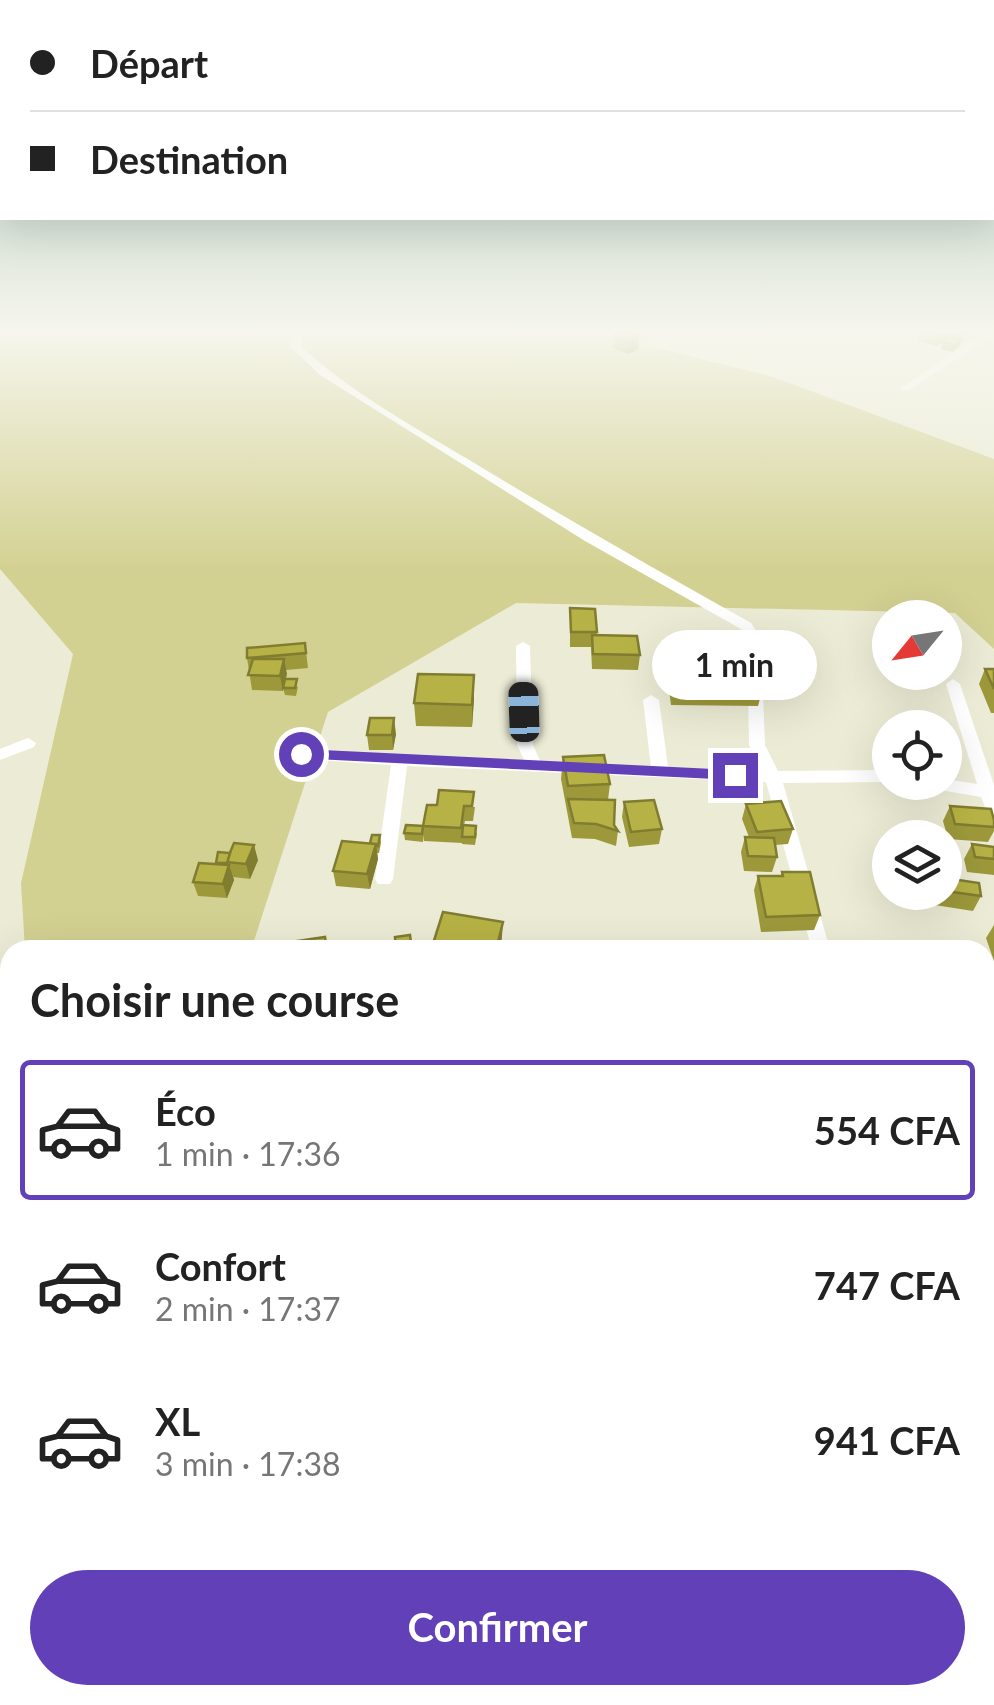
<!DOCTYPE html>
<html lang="fr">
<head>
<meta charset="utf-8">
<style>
	body { margin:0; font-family:Lato,sans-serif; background:#f2f2f2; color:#222; height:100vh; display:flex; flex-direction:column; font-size:38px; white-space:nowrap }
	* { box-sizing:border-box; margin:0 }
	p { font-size:32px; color:#767676 }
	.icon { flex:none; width:55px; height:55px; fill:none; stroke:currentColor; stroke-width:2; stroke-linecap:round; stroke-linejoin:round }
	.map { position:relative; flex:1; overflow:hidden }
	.drawer { position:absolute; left:0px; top:940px; width:995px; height:765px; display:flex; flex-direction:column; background:#fff; border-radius:30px 30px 0 0; box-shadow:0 10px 40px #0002 }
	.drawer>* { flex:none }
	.hud { position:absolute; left:0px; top:0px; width:995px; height:220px; box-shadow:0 10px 40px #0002; display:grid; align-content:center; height:220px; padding:0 30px; background:#fff }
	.needle { width:65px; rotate:240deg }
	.buttons { position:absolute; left:872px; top:600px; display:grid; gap:20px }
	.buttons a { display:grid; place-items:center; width:90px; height:90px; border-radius:50%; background:#fff; box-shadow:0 10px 40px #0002; font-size:50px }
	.end { position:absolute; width:45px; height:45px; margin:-22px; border:12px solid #6140b8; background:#fff; box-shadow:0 0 0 5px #fff }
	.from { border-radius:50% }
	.bubble { position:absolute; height:70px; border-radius:35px; background:#fff; box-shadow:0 10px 40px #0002; font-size:32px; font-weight:700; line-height:70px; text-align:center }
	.car { position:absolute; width:30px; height:60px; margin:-30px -15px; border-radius:12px; box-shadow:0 0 8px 2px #0007; background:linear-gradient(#222 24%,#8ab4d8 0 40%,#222 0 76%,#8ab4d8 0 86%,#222 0) }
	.hud b { display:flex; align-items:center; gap:35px; height:95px; font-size:38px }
	.hud b+b { border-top:2px solid #e0e0e0 }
	.hud i { width:25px; height:25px; background:#222 }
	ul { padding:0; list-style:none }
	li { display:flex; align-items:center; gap:30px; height:140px; margin:0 20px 15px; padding:0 10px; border:5px solid transparent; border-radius:10px }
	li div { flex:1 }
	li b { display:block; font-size:38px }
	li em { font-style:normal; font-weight:700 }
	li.active { border-color:#6140b8 }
	li>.icon { width:90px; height:90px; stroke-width:1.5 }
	h2 { padding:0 30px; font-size:45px; line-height:120px }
	.button { display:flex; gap:20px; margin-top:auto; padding:20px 30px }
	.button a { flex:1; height:115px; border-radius:60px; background:#6140b8; color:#fff; font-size:40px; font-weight:700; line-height:115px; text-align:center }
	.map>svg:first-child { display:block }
	.green { fill:#d3d191 }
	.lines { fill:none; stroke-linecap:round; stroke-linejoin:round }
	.street { fill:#fff; fill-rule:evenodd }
	.wall { fill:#9d993b }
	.shaded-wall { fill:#807d30 }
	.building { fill:#b7b245; stroke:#807d30; stroke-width:2.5 }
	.route { fill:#6140b8 }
</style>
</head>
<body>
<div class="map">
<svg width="994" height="1705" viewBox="0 0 994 1705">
	<rect width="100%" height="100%" fill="#ececd6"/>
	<!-- green -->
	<polygon class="green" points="0,332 594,332 773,377 994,459 994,649 955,613 516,603 328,712 251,950 25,950 21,883 73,654 0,569"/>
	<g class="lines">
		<!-- street -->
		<g class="street">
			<polygon points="0,332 11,332 0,336"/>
			<path d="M292 332H302L301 346C349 391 409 424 466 458 560 515 655 569 751 623L761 639 765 745 778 771 890 770V782L783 783 830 950H812L766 782 407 766 393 879 390 884H378L375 879 391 765 301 759 293 754 295 750 525 762 517 745 516 646 523 642 530 646 533 745 541 763 651 767 643 700 651 695 659 700 668 767 762 771 749 745 747 639 741 629 585 541 320 375 291 347Z"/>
			<polygon points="985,332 994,332 994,335 908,391 899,389"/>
			<polygon points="953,679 960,684 994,785 994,816 988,814 981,797 928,788 920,782 945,782 945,779 977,784 946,684"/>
			<polygon points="28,738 36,743 34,747 0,760 0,749"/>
			<polygon points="10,1353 10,1390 0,1395 0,1359"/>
			<polygon points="994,1479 994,1507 985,1508 985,1480"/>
			<polygon points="759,1695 789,1695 790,1705 760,1705"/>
		</g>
	</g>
	<!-- wall -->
	<g class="wall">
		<polygon points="620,332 649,332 638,336 638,349 628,354 613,348 614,335"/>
		<polygon points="921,332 967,332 966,335 959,339 962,340 960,346 952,352 941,349 943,342 947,339 945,338 937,346 918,341"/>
		<polygon points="570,608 595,609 597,635 640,655 638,670 592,669 591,647 570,647"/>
		<polygon points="305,643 308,668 286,670 286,679 298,687 296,696 285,695 283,688 283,691 252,690 247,658"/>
		<polygon points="670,651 764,684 758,706 671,705 667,674"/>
		<polygon points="985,669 994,669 994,713 991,713 979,684"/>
		<polygon points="474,698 472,727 416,726 414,703"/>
		<polygon points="396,734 393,750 369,750 367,735"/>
		<polygon points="563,757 610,784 608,800 614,825 618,831 616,846 595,839 572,838 561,779"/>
		<polygon points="624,802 662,829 659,844 629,847 622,817"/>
		<polygon points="746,804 793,829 788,844 775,845 777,857 772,872 744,871 741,852 745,837 749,837 742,819"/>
		<polygon points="427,805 475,807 473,821 465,821 464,825 477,833 475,845 462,844 462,839 462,843 424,841 424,835 423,842 405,840 404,833 423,826"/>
		<polygon points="950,806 994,820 994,831 988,842 948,839 943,821"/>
		<polygon points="380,835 381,843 379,853 377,853 378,859 370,889 336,886 333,871"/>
		<polygon points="972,844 994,847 994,875 967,872 964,859"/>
		<polygon points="258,860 250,879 233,877 234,880 227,898 198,896 193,882 216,864 216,863"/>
		<polygon points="782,872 820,915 814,930 761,932 754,890 758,876 781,876"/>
		<polygon points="945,878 981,896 973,911 903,900 903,892 945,892"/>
		<polygon points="994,925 994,961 986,938"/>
		<polygon points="994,1194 994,1243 985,1221 985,1200 989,1195"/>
		<polygon points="985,1247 994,1248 994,1294 985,1294"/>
		<polygon points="991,1386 994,1386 994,1458 985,1431 985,1391"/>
		<polygon points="985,1496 994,1522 994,1605 985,1606"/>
		<polygon points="536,1695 630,1695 630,1697 625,1701 536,1700"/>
		<polygon points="729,1695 773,1695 773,1705 728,1705"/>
		<polygon points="920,1695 985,1695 994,1705 923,1705"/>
	</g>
	<!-- shaded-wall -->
	<g class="shaded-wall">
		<polygon points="947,332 945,340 937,346 941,333"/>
		<polygon points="958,332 967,332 966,335 955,341"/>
		<polygon points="639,336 638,349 628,354 629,341"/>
		<polygon points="284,659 287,674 283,691 280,676"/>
		<polygon points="474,675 474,698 472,727 472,705"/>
		<polygon points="394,718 396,734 393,750 392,735"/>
		<polygon points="376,844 378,859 370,889 367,874"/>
		<polygon points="254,845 258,860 250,879 246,864"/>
		<polygon points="229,865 234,880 227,898 223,884"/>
		<polygon points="503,922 501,950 496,950"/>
		<polygon points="198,1695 206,1695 205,1705 197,1705"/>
	</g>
	<!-- building -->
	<g class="building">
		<polygon points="620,332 629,332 639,336 629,341 614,335"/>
		<polygon points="950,337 962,340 954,346 943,342"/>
		<polygon points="570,608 595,609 597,632 571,632"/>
		<polygon points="592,635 637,636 640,655 593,654"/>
		<polygon points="305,643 306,653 247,658 247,648"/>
		<polygon points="670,651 757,653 764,684 674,682"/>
		<polygon points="253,659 284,659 280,676 248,675"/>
		<polygon points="985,669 994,669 994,689"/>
		<polygon points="418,674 474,675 472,705 414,703"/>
		<polygon points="285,679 297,679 295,688 283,688"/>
		<polygon points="370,718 394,718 392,735 367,735"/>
		<polygon points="604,755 610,784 568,786 563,757"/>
		<polygon points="439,790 474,792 472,806 464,806 461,828 423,826 427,805 437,805"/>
		<polygon points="568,799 615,800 614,825 618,831 596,824 574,823"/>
		<polygon points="654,800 662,829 631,832 624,802"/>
		<polygon points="781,801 793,829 757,832 746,804"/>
		<polygon points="950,806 991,809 994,820 994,827 955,824"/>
		<polygon points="406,825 423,826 422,834 404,833"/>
		<polygon points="463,825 476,826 475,837 462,837"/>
		<polygon points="372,835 380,835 378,846 370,843"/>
		<polygon points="745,837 774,838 777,857 748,856"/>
		<polygon points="342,841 376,844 367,874 333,871"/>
		<polygon points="234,843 254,845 246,864 226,862"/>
		<polygon points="972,844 994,847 994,859 975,857"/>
		<polygon points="218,852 230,853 227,863 216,863"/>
		<polygon points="199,863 229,865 223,884 193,882"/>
		<polygon points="782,872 810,872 820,915 766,917 758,876 783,876"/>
		<polygon points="945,878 979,883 981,896 945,891"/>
		<polygon points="443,912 503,922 496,950 431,950"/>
		<polygon points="410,935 412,950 396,950 395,937"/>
		<polygon points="325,937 327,950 270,950 270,945"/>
		<polygon points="985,1247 994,1248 994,1283 985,1282"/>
		<polygon points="985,1496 994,1522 994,1600 985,1601"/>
		<polygon points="994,1686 994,1705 942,1705 939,1695 985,1695 985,1687"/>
		<polygon points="123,1695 136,1695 134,1700"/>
		<polygon points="145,1695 198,1695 197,1705 144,1705"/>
		<rect x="347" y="1695" width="47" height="10"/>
		<polygon points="537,1695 630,1695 630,1697 537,1696"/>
		<rect x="735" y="1695" width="38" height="10"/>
		<polygon points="490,1698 490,1705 421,1705 421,1704"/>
	</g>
	<!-- sky -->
	<linearGradient id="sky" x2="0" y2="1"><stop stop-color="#9fbeb2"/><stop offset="0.58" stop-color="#f6f6ed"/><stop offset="1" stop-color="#f6f6ed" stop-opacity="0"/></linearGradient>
	<rect width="994" height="571" fill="url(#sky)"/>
	<!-- route -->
	<polygon class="route" points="301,749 735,770 743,775 735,780 295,758 293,754"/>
</svg>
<div class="buttons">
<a><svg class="needle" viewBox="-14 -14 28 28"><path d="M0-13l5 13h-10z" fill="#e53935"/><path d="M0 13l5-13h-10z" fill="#767676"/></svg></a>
<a><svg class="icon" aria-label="locate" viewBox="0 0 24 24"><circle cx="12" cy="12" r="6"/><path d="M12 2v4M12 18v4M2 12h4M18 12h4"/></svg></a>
<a><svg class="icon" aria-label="layers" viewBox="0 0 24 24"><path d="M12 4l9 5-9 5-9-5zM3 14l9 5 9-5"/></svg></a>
</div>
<i class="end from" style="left:301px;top:754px"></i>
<i class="end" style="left:735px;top:775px"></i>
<div class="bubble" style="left:652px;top:630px;width:165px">1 min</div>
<i class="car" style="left:524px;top:712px;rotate:358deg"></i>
<div class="hud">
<b><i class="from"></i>Départ</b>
<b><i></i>Destination</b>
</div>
<section class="drawer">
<h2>Choisir une course</h2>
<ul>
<li class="active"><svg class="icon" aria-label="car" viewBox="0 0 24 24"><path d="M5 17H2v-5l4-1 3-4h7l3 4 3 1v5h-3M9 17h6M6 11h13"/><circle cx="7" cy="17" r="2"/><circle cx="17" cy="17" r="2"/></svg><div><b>Éco</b><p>1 min · 17:36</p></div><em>554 CFA</em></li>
<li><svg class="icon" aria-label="car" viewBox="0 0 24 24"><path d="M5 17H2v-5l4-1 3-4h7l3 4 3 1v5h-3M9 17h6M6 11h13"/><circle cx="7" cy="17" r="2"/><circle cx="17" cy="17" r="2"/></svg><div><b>Confort</b><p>2 min · 17:37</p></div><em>747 CFA</em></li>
<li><svg class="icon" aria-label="car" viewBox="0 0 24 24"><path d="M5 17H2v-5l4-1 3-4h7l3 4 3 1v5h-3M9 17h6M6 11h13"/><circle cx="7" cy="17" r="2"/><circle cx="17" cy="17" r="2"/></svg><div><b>XL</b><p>3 min · 17:38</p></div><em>941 CFA</em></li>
</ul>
<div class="button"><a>Confirmer</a></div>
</section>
</div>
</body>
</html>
